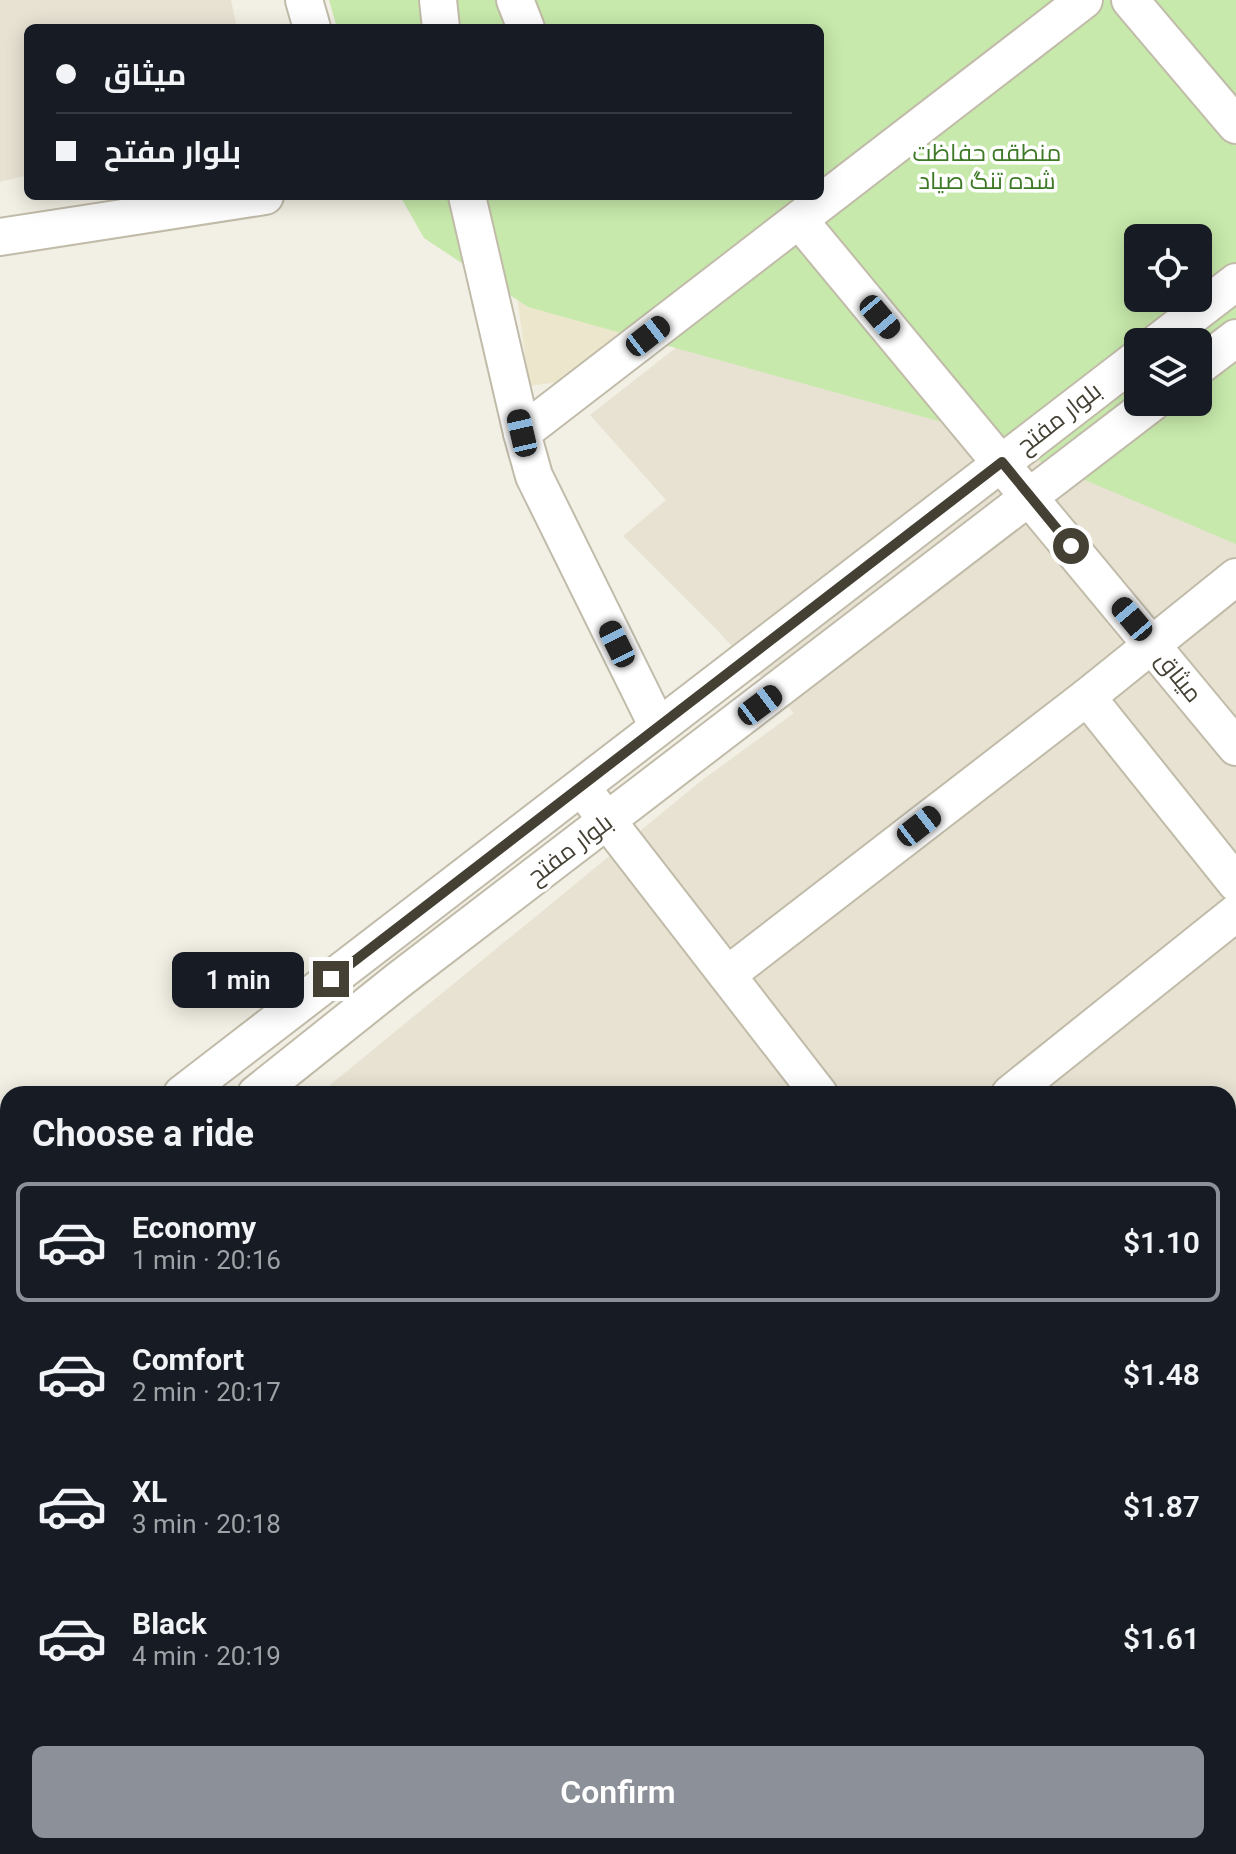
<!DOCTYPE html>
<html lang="en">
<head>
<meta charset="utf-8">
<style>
	body { margin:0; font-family:Roboto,Cairo,sans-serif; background:#20242c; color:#f1f3f6; height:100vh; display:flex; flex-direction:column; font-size:30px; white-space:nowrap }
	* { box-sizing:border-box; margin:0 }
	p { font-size:26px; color:#9ea1a6 }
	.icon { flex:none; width:44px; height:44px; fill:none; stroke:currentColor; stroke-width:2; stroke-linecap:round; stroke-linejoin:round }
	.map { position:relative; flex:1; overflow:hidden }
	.sheet { position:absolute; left:0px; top:1086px; width:1236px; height:768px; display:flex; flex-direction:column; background:#171b24; border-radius:24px 24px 0 0; box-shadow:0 4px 20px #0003 }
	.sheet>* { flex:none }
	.banner { position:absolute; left:24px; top:24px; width:800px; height:176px; border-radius:12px; box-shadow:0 4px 20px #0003; display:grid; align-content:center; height:176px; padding:0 32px; background:#171b24 }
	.controls { position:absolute; left:1124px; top:224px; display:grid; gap:16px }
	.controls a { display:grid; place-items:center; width:88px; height:88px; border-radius:12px; background:#171b24; box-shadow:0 4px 20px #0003; font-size:40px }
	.end { position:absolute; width:36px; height:36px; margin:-18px; border:10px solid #454034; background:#fff; box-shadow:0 0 0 4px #fff }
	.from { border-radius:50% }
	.bubble { position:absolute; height:56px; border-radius:12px; background:#171b24; box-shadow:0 4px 20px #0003; font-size:26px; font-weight:600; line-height:56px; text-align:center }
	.car { position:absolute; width:24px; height:48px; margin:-24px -12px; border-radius:10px; box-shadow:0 0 6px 2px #0007; background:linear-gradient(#222 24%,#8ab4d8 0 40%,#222 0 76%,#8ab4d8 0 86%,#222 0) }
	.banner b { display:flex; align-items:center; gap:28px; height:76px; font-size:30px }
	.banner b+b { border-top:2px solid #363941 }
	.banner i { width:20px; height:20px; background:#f1f3f6 }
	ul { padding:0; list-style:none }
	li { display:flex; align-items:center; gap:24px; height:120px; margin:0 16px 12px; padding:0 16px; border:4px solid transparent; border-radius:12px }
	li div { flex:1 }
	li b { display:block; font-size:30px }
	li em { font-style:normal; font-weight:600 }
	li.selected { border-color:#8c9099 }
	li>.icon { width:72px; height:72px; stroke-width:1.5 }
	h2 { padding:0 32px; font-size:36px; line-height:96px }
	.primary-button { display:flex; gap:16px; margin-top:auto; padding:16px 32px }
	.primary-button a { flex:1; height:92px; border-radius:12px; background:#8c9099; color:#fff; font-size:32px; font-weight:600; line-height:92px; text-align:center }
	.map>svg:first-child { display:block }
	.residential { fill:#e7e2d2; fill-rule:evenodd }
	.education { fill:#ece6cd }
	.green { fill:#c7e9ab; fill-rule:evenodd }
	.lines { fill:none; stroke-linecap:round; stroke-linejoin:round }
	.minor-casing { stroke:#c1bba9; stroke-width:40 }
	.major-casing { stroke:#e7cb5d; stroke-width:48 }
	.minor { stroke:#fff; stroke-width:36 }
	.major { stroke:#ffea90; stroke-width:44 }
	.route { stroke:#454034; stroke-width:10 }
	.labels { text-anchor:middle; stroke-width:7; stroke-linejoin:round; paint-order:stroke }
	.park-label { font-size:24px; fill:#3d7825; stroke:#fff }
	.street-label { font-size:24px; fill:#454034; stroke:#fff }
</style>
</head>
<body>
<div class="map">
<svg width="1236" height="1854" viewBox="0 0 1236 1854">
	<rect width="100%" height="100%" fill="#f2efe4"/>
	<!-- residential -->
	<g class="residential">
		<polygon points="0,0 231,0 237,28 28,28 28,175 0,182"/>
		<path d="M1103 13 1236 178V1376L1228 1378V1094H319L701 781 794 713 716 629 623 536 666 500 590 415ZM1138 238H1198V298H1138ZM1138 342H1198V402H1138Z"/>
	</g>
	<!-- education -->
	<polygon class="education" points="504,196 795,196 559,382 529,386"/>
	<!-- green -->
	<path class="green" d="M329 0H1236V544L960 427 528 307 424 238 400 196H820V28H337ZM1138 238H1198V298H1138ZM1138 342H1198V402H1138Z"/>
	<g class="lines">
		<defs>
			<g id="minor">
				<polyline points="304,0 312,28"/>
				<polyline points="438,0 441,28"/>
				<polyline points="515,0 526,28"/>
				<polyline points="1130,0 1236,125"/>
				<polyline points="467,196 522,433 534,476 658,727"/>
				<polyline points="799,220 1236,747"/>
				<polyline points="0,237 265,196"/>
				<polyline points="1158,342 1236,282"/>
				<polyline points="1198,367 1236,338"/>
				<polyline points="522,433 1084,0"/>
				<polyline points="1236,577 1087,697 1236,883"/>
				<polyline points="592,801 819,1094"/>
				<polyline points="727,975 1087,697"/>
				<polyline points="182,1094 1138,358"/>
				<polyline points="256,1094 400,979 1153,402"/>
				<polyline points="1010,1094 1236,913"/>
				<polyline points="1228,1269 1236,1263"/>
				<polyline points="825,1854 834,1846"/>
			</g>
			<g id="major">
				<polyline points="0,1165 8,1175"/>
				<polyline points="0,1286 8,1296"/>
				<polyline points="510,1846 516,1854"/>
			</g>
		</defs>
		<!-- minor casing -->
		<use href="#minor" class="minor-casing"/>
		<!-- major casing -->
		<use href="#major" class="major-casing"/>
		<!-- minor -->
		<use href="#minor" class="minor"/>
		<!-- major -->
		<use href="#major" class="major"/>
	</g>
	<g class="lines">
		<!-- route -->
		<polyline class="route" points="331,979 1002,462 1071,546"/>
	</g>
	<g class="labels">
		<!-- park labels -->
		<g class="park-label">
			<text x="987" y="161">منطقه حفاظت<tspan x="987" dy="28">شده تنگ صیاد</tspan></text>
		</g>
		<!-- street labels -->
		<g class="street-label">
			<text transform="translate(1059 418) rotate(-38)" y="8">بلوار مفتح</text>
			<text transform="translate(1179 677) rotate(51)" y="8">میثاق</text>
			<text transform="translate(570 849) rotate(-37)" y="8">بلوار مفتح</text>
		</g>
	</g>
</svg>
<div class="controls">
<a><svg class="icon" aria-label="locate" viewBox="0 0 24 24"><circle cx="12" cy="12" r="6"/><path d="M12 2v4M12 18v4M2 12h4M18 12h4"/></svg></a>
<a><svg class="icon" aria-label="layers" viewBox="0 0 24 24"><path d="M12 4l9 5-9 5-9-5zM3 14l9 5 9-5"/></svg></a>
</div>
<i class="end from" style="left:1071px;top:546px"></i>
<i class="end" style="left:331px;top:979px"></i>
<div class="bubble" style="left:172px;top:952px;width:132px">1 min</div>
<i class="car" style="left:880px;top:317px;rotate:140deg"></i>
<i class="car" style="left:648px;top:336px;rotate:52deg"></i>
<i class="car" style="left:522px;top:433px;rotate:347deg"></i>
<i class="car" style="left:1132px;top:619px;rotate:320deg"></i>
<i class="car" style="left:617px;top:644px;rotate:334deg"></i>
<i class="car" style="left:760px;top:705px;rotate:53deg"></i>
<i class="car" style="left:919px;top:826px;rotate:52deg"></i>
<div class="banner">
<b><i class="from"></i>میثاق</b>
<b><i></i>بلوار مفتح</b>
</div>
<section class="sheet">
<h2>Choose a ride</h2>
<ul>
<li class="selected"><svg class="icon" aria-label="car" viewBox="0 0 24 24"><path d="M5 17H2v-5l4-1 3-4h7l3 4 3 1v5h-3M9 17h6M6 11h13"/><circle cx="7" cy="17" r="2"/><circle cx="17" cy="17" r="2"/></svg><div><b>Economy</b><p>1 min · 20:16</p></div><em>$1.10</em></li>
<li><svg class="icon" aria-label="car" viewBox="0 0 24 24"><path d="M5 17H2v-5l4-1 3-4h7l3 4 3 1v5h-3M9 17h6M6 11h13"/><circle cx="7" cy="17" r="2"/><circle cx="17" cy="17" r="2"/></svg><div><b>Comfort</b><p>2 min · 20:17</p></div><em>$1.48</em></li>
<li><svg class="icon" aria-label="car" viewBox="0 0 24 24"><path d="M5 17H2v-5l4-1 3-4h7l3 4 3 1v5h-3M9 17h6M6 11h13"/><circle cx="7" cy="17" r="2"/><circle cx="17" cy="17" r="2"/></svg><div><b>XL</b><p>3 min · 20:18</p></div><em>$1.87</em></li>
<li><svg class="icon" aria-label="car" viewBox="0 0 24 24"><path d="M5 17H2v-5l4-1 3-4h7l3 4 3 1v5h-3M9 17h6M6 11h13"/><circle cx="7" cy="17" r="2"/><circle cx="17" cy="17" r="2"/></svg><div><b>Black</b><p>4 min · 20:19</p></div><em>$1.61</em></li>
</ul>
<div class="primary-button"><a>Confirm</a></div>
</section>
</div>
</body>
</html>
